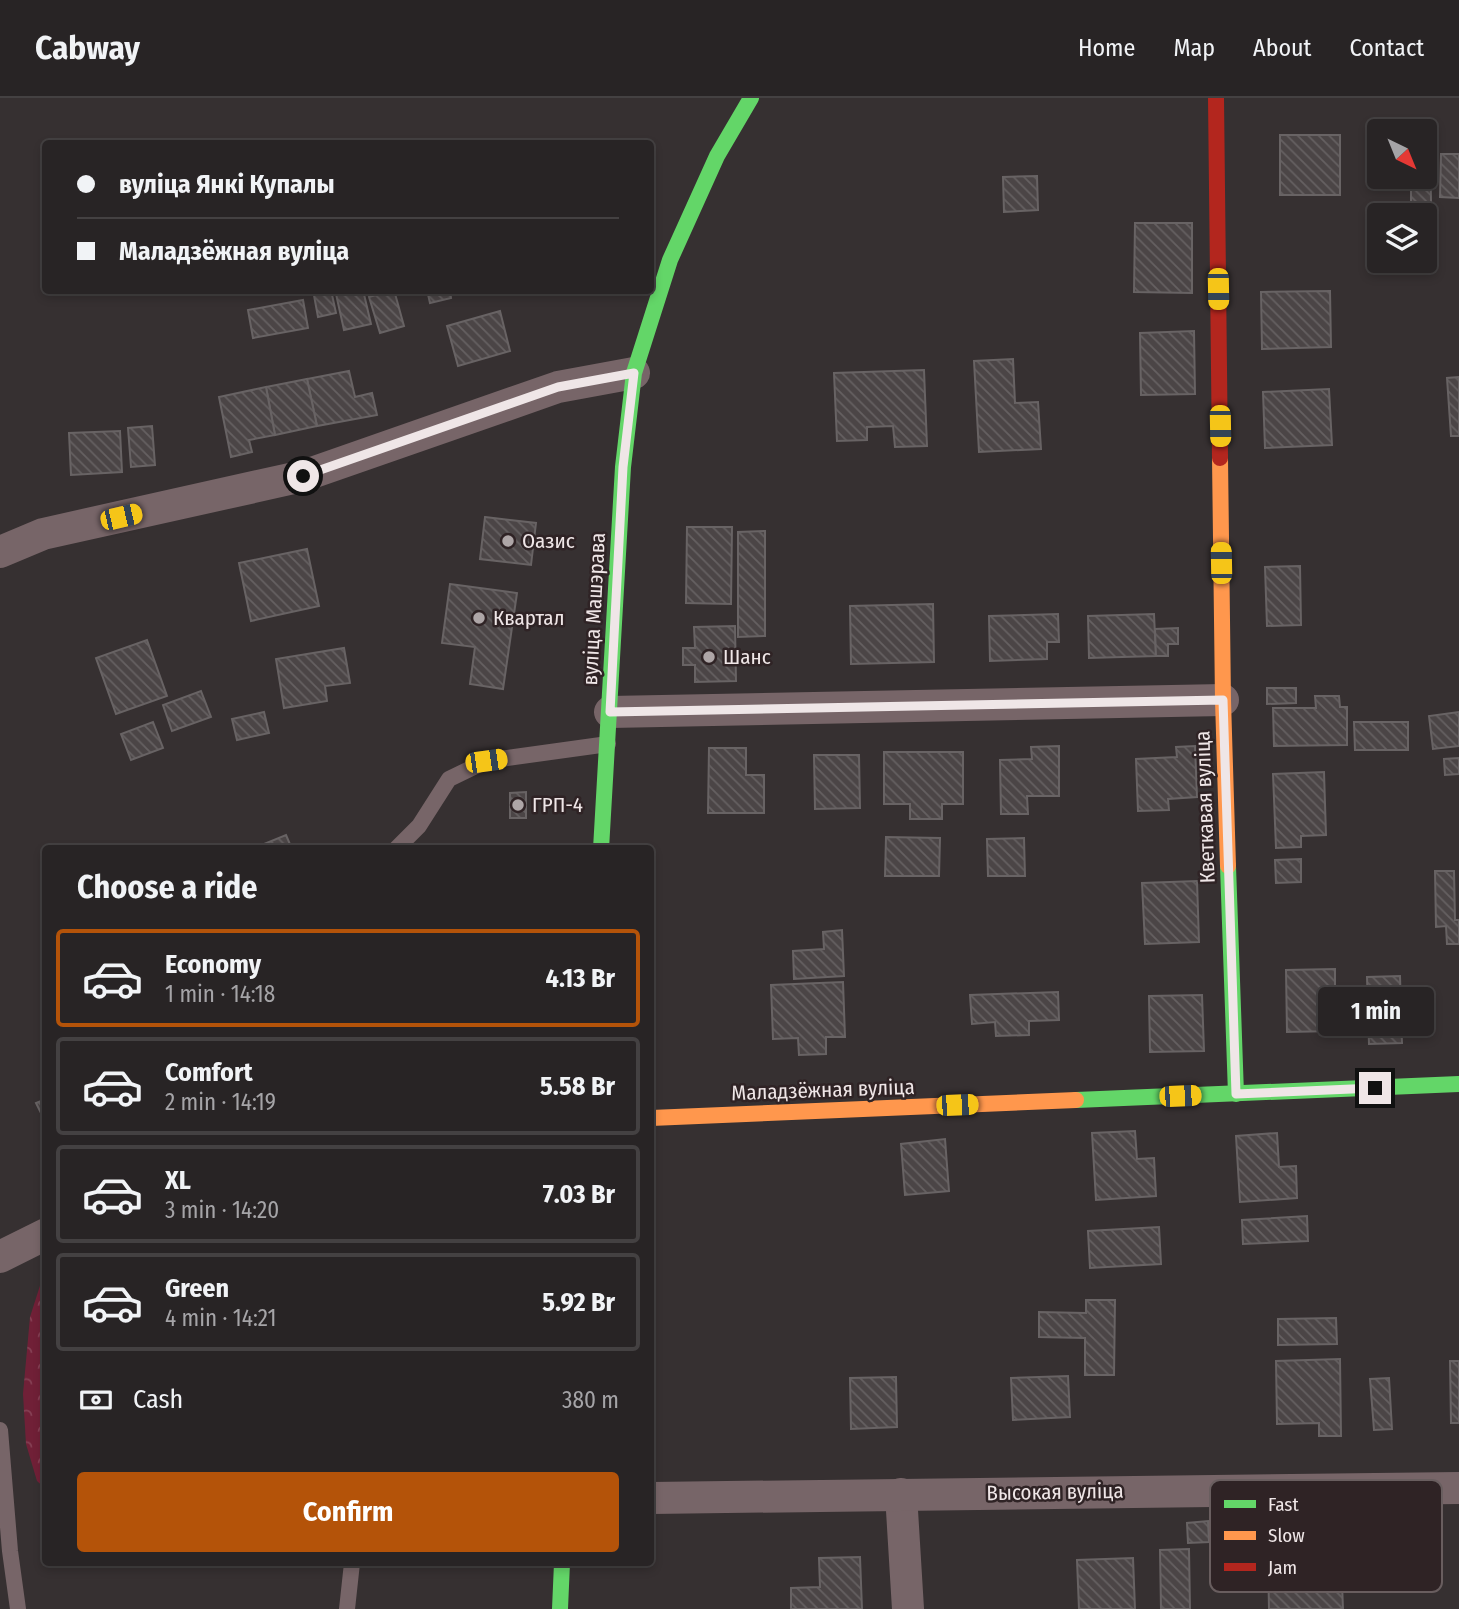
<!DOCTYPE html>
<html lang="en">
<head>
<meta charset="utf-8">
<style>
	body { margin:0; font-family:"Fira Sans Condensed",sans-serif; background:#343032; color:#f1f3f6; height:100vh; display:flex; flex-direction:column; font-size:26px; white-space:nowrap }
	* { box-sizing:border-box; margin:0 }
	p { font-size:23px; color:#a5a4a7 }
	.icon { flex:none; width:38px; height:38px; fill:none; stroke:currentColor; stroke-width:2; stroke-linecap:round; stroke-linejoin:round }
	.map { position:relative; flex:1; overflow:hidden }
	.panel { position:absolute; left:42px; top:747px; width:612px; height:721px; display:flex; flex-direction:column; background:#282425; border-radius:7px; box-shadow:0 4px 10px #0003,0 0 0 2px #444142 }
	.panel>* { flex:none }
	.hud { position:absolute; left:42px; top:42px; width:612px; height:154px; border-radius:7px; box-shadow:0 4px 10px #0003,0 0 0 2px #444142; display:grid; align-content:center; height:154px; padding:0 35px; background:#282425 }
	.needle { width:46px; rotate:137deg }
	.tools { position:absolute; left:1367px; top:21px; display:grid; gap:14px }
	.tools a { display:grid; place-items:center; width:70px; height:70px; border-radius:7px; background:#282425; box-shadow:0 4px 10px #0003,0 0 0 2px #444142; font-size:35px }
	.end { position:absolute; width:32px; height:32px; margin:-16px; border:9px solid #efe6e7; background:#111; box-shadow:0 0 0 4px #111 }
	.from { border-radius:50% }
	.bubble { position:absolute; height:49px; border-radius:7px; background:#282425; box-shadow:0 4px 10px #0003,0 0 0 2px #444142; font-size:23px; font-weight:700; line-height:49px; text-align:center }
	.car { position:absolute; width:21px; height:42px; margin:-21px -10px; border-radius:9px; box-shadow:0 0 5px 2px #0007; background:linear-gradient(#f5c518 24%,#345 0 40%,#f5c518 0 76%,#345 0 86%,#f5c518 0) }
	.hud b { display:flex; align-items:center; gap:24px; height:66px; font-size:26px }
	.hud b+b { border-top:2px solid #444142 }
	.hud i { width:18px; height:18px; background:#f1f3f6 }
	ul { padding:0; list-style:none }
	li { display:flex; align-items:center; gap:21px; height:98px; margin:0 14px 10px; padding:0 21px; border:4px solid #444142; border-radius:7px }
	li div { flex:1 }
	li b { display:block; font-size:26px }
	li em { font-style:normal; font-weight:700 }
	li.selected { border-color:#b45309 }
	li>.icon { width:63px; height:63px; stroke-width:1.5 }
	h2 { padding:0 35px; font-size:32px; line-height:84px }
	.pay { display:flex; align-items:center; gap:18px; height:77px; padding:0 35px; font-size:26px }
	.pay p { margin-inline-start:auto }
	.cta { display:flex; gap:14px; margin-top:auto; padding:14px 35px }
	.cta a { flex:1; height:80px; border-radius:7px; background:#b45309; color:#fff; font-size:28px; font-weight:700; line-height:80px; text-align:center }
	header { display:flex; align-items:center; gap:42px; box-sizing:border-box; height:98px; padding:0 35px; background:#282425; border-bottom:2px solid #444142 }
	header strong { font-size:33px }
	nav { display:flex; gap:38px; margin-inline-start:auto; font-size:24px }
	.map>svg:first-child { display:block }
	.forest { fill:url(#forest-crowns) }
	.building { fill:url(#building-back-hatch); stroke:#686364; stroke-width:2 }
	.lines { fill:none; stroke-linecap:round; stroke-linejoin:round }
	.lane { stroke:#776568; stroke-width:16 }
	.street { stroke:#776568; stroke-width:32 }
	.fast { stroke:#63d668; stroke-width:16 }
	.slow { stroke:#ff974d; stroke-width:16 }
	.jam { stroke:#b3261e; stroke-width:16 }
	.route { stroke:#efe6e7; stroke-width:9 }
	.poi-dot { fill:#aea6a7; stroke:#2f2325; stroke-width:2.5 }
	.labels { text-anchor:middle; stroke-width:5; stroke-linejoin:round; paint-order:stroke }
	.poi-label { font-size:21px; fill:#efe6e7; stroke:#2f2325; text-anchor:start }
	.street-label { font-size:21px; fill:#efe6e7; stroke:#2f2325 }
	.key { fill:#2f2325; stroke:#695e5f; stroke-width:2 }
	.key-label { font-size:19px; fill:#efe6e7 }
</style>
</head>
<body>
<header>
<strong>Cabway</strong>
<nav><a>Home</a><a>Map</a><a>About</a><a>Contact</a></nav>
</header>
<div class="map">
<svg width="1459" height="1511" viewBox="0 0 1459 1511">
	<defs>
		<pattern id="forest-crowns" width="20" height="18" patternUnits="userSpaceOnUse" patternTransform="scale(1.75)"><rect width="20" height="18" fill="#702037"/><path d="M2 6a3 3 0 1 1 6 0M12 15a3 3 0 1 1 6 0" fill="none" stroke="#854054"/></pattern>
		<pattern id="building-back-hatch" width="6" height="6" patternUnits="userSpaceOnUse" patternTransform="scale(1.75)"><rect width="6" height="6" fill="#4b4546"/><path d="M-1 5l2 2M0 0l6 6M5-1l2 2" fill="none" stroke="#656061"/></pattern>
	</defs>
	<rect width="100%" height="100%" fill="#363031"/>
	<!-- forest -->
	<polygon class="forest" points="45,1172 45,1390 37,1383 26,1346 23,1296 30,1219"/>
	<!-- building -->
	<g class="building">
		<polygon points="1424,34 1430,34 1431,104 1411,104 1411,87 1385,87 1385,79 1424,79"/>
		<rect x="1280" y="37" width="60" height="60"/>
		<polygon points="1441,56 1459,56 1459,100 1440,99"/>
		<polygon points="1037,78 1038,112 1004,114 1003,79"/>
		<polygon points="1135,125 1192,125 1192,195 1134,194"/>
		<polygon points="313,192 331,192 336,215 318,219"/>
		<polygon points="350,192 363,192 371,226 344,232 336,196"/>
		<polygon points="394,192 404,228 380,235 369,199"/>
		<polygon points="427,192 450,192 451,200 430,205"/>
		<polygon points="1330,193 1331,249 1262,251 1261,194"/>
		<polygon points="303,202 308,230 253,240 248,212"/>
		<polygon points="500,213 510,253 458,268 447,228"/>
		<polygon points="1194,233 1195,296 1141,297 1140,235"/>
		<polygon points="1013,261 1015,305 1038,304 1041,351 979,354 974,263"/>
		<polygon points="924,272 927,348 895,349 893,328 867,329 867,342 837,343 834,275"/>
		<polygon points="349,273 355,299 372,295 377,317 317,328 307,281"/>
		<polygon points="1459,279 1459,338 1451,338 1447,280"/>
		<polygon points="307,281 317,328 275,337 266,289"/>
		<polygon points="266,289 275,337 249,342 252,354 231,359 219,299"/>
		<polygon points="1329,291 1332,347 1265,350 1263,294"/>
		<polygon points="152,328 155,367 131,369 128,330"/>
		<polygon points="120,333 122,374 71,377 69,335"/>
		<polygon points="485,419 536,425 531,467 480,461"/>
		<polygon points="687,429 732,429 731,506 686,505"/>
		<polygon points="765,433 765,538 738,539 738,434"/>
		<polygon points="307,451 319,508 251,523 239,465"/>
		<polygon points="1300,468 1301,527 1267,528 1265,469"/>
		<polygon points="450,486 517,495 503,591 470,586 475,549 442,545"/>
		<polygon points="933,506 934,564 851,566 850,508"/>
		<polygon points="1058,516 1059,544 1047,544 1047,561 990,563 989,518"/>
		<polygon points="1154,516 1156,558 1089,560 1088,518"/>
		<polygon points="735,528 736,583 695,584 695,567 683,567 683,550 695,550 694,529"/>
		<polygon points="1178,530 1178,546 1168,546 1168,558 1156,558 1155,531"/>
		<polygon points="147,542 167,598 116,616 96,560"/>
		<polygon points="344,550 350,585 325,588 327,603 284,610 276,561"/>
		<polygon points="1267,590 1296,590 1296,605 1267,606"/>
		<polygon points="201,593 211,619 172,633 163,607"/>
		<polygon points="1315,598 1339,598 1340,609 1347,609 1347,647 1274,648 1273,610 1316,610"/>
		<polygon points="264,614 269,635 237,642 232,621"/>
		<polygon points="1459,614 1459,648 1433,651 1429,618"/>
		<polygon points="153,624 163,650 131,662 121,636"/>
		<polygon points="1354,624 1408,624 1408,652 1355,652"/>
		<polygon points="1059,648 1059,698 1027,698 1028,716 1001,716 1000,662 1032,661 1031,649"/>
		<polygon points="1195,648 1197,699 1168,701 1169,712 1138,713 1136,661 1177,659 1176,649"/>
		<polygon points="709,650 746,650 746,677 764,677 764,715 708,715"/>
		<polygon points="884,654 963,654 963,706 942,706 942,721 910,721 910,706 884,706"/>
		<polygon points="814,657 859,657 860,710 815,711"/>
		<polygon points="1459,660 1459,676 1445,677 1444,661"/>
		<polygon points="1324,674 1326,737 1301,738 1301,749 1276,750 1273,676"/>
		<polygon points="526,694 526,720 510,720 510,695"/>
		<polygon points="286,737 292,751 252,751"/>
		<polygon points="886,739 940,740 939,778 885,778"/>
		<polygon points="1024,740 1025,778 988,778 987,741"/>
		<polygon points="1301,761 1301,784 1276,785 1275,762"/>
		<polygon points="1435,773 1454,773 1455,822 1459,822 1459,846 1447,846 1446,828 1436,829"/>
		<polygon points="1197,783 1199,844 1145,846 1142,785"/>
		<polygon points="842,832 844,878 794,881 793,853 824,851 823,834"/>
		<polygon points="1335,871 1335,891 1347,891 1347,911 1335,911 1335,933 1287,934 1286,872"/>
		<polygon points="1400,878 1402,945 1369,946 1367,879"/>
		<polygon points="843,884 845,939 826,939 826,956 799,957 798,940 773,941 771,887"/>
		<polygon points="1058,894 1059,922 1029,923 1029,937 996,938 995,924 972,926 970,897"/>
		<polygon points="1202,897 1204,953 1150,954 1149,898"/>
		<polygon points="46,1001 46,1025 36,1005"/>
		<polygon points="1135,1033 1137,1061 1154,1060 1156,1098 1096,1102 1092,1035"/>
		<polygon points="1277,1035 1279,1069 1296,1068 1297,1100 1240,1104 1236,1038"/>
		<polygon points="945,1041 949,1093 905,1097 901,1046"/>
		<polygon points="1307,1118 1308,1143 1243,1146 1242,1122"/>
		<polygon points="1159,1129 1161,1166 1090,1170 1088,1133"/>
		<polygon points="1086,1202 1115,1202 1114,1277 1085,1277 1085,1240 1039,1239 1039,1214 1086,1215"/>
		<polygon points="1336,1220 1337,1246 1278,1247 1278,1221"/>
		<polygon points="1340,1261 1341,1338 1319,1338 1319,1325 1277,1326 1276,1263"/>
		<polygon points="1450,1263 1459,1263 1459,1325 1451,1325"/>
		<polygon points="1068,1278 1070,1319 1013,1322 1011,1280"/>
		<polygon points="896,1279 897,1329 851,1331 850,1280"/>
		<polygon points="1389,1280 1392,1331 1374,1332 1370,1281"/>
		<polygon points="1208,1423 1209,1444 1188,1445 1187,1425"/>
		<polygon points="1189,1451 1190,1511 1161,1511 1160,1452"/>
		<polygon points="860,1459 862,1511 791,1511 791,1490 820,1489 819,1460"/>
		<polygon points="1341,1459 1343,1511 1269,1511 1268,1461"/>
		<polygon points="1133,1460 1135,1511 1079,1511 1077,1462"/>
	</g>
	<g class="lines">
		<!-- lane -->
		<g class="lane">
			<polyline points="396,751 419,728 449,681 486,663 608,646"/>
			<polyline points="0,1332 10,1453 18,1511"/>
			<polyline points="347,1511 352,1465"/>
		</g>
		<!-- street -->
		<g class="street">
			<polyline points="0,454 43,436 303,378 558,289 634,275"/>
			<polyline points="610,614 1223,602"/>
			<polyline points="0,1159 46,1136"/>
			<polyline points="901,1396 908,1511"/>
			<polyline points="651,1400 1459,1390"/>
		</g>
		<!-- fast -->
		<g class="fast">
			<polyline points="601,751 623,369 634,275 670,162 717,58 751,0"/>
			<polyline points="1228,768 1236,996"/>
			<polyline points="1076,1002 1459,986"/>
			<polyline points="560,1511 562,1465"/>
		</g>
		<!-- slow -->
		<g class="slow">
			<polyline points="1220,360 1223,602 1228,768"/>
			<polyline points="651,1020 1076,1002"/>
		</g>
		<!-- jam -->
		<polyline class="jam" points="1216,0 1220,360"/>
	</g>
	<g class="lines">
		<!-- route -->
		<polyline class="route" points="303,378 558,289 634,275 623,369 610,614 1223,602 1236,996 1375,990"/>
	</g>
	<!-- markers -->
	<g class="poi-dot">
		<circle cx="508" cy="443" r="7"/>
		<circle cx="479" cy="520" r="7"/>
		<circle cx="709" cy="559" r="7"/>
		<circle cx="518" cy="707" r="7"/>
	</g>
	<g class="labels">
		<!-- poi labels -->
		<g class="poi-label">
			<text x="522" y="450">Оазис</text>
			<text x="493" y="527">Квартал</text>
			<text x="723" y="566">Шанс</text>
			<text x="532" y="714">ГРП-4</text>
		</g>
		<!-- street labels -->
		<g class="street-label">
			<text transform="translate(594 511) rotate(-87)" y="7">вуліца Машэрава</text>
			<text transform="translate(1205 709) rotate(-92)" y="7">Кветкавая вуліца</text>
			<text transform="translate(823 992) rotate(-2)" y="7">Маладзёжная вуліца</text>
			<text transform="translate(1055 1394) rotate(-1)" y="7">Высокая вуліца</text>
		</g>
	</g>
	<!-- legend -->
	<rect x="1210" y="1382" width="232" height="112" rx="10" class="key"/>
	<rect x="1224" y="1402" width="32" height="8" fill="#63d668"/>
	<rect x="1224" y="1433" width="32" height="9" fill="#ff974d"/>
	<rect x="1224" y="1465" width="32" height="8" fill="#b3261e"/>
	<g class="key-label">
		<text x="1268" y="1413">Fast</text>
		<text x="1268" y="1444">Slow</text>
		<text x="1268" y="1476">Jam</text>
	</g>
</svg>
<div class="tools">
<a><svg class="needle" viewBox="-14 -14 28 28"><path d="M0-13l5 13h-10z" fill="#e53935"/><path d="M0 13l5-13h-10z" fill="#a5a4a7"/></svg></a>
<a><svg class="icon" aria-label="layers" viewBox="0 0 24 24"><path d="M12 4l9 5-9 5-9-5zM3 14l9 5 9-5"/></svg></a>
</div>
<i class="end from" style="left:303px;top:378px"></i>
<i class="end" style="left:1375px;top:990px"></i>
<div class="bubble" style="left:1318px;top:889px;width:116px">1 min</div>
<i class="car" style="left:1218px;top:191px;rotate:179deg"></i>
<i class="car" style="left:1220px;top:328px;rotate:179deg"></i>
<i class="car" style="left:121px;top:419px;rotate:77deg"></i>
<i class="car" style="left:1221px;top:465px;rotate:359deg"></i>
<i class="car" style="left:486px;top:663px;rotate:82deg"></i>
<i class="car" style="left:1180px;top:998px;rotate:88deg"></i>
<i class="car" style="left:957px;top:1007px;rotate:88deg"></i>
<div class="hud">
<b><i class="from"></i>вуліца Янкі Купалы</b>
<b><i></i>Маладзёжная вуліца</b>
</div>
<section class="panel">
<h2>Choose a ride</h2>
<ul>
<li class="selected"><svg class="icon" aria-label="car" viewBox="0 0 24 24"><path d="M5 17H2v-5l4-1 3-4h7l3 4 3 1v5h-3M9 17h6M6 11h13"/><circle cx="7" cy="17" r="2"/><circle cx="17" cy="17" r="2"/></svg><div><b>Economy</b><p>1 min · 14:18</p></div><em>4.13 Br</em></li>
<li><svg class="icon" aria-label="car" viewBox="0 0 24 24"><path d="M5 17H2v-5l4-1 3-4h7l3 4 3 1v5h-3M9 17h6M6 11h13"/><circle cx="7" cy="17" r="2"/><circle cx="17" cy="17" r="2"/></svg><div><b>Comfort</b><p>2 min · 14:19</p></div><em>5.58 Br</em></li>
<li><svg class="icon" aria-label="car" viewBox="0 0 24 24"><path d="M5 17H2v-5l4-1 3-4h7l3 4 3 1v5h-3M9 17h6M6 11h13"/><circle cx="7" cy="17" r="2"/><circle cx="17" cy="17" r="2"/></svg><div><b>XL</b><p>3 min · 14:20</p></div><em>7.03 Br</em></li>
<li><svg class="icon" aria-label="car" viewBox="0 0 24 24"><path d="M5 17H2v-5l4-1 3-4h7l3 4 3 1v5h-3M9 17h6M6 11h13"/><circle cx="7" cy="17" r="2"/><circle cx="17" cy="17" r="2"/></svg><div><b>Green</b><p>4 min · 14:21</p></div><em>5.92 Br</em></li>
</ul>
<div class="pay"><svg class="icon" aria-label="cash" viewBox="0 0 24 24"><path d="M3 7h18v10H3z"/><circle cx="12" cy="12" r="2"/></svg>Cash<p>380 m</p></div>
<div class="cta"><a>Confirm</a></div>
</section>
</div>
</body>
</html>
